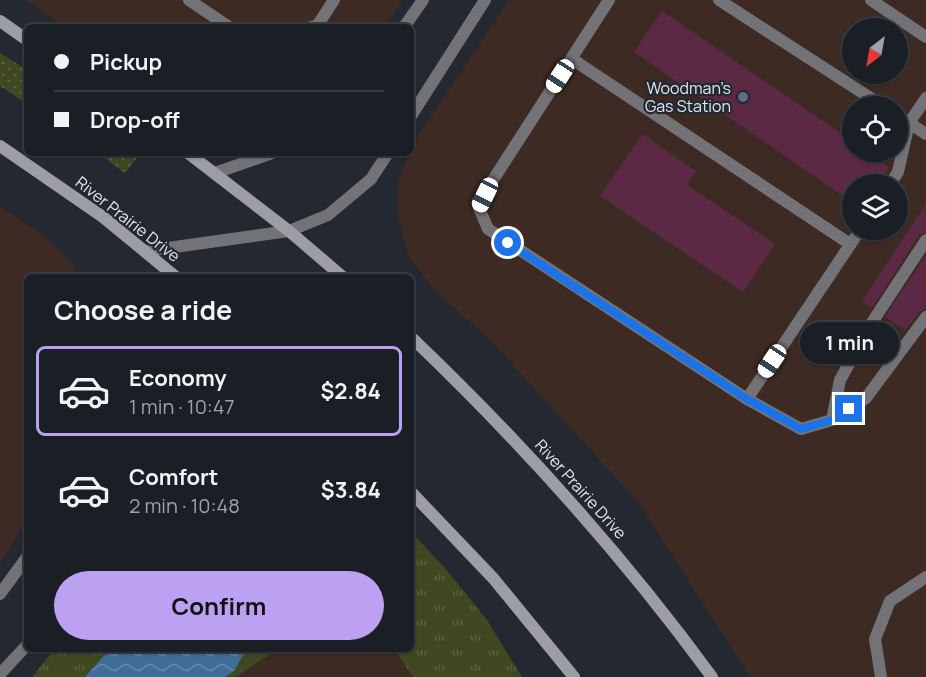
<!DOCTYPE html>
<html lang="en">
<head>
<meta charset="utf-8">
<style>
	body { margin:0; font-family:Manrope,sans-serif; background:#272b32; color:#f1f3f6; height:100vh; display:flex; flex-direction:column; font-size:22px; white-space:nowrap }
	* { box-sizing:border-box; margin:0 }
	p { font-size:20px; color:#9fa2a7 }
	.icon { flex:none; width:33px; height:33px; fill:none; stroke:currentColor; stroke-width:2; stroke-linecap:round; stroke-linejoin:round }
	.map { position:relative; flex:1; overflow:hidden }
	.side { position:absolute; left:24px; top:274px; width:390px; height:378px; display:flex; flex-direction:column; background:#1a1e25; border-radius:9px; box-shadow:0 2px 4px #0004,0 0 0 2px #383c42 }
	.side>* { flex:none }
	.top-card { position:absolute; left:24px; top:24px; width:390px; height:132px; border-radius:9px; box-shadow:0 2px 4px #0004,0 0 0 2px #383c42; display:grid; align-content:center; height:132px; padding:0 30px; background:#1a1e25 }
	.needle { width:39px; rotate:211deg }
	.fabs { position:absolute; left:842px; top:18px; display:grid; gap:12px }
	.fabs a { display:grid; place-items:center; width:66px; height:66px; border-radius:50%; background:#1a1e25; box-shadow:0 2px 4px #0004,0 0 0 2px #383c42; font-size:30px }
	.end { position:absolute; width:27px; height:27px; margin:-14px; border:8px solid #1a73e8; background:#fff; box-shadow:0 0 0 3px #fff }
	.from { border-radius:50% }
	.bubble { position:absolute; height:42px; border-radius:21px; background:#1a1e25; box-shadow:0 2px 4px #0004,0 0 0 2px #383c42; font-size:20px; font-weight:700; line-height:42px; text-align:center }
	.car { position:absolute; width:18px; height:36px; margin:-18px -9px; border-radius:8px; box-shadow:0 0 4px 2px #0007; background:linear-gradient(#fff 24%,#345 0 40%,#fff 0 76%,#345 0 86%,#fff 0) }
	.top-card b { display:flex; align-items:center; gap:21px; height:57px; font-size:22px }
	.top-card b+b { border-top:2px solid #383c42 }
	.top-card i { width:15px; height:15px; background:#f1f3f6 }
	ul { padding:0; list-style:none }
	li { display:flex; align-items:center; gap:18px; height:90px; margin:0 12px 9px; padding:0 18px; border:3px solid transparent; border-radius:9px }
	li div { flex:1 }
	li b { display:block; font-size:22px }
	li em { font-style:normal; font-weight:700 }
	li.active { border-color:#bca0f2 }
	li>.icon { width:54px; height:54px; stroke-width:1.5 }
	h2 { padding:0 30px; font-size:27px; line-height:72px }
	.primary-button { display:flex; gap:12px; margin-top:auto; padding:12px 30px }
	.primary-button a { flex:1; height:69px; border-radius:36px; background:#bca0f2; color:#111; font-size:24px; font-weight:700; line-height:69px; text-align:center }
	.map>svg:first-child { display:block }
	.commercial { fill:#3d2b23; fill-rule:evenodd }
	.grass { fill:url(#grass-dots) }
	.park { fill:url(#park-tufts) }
	.water { fill:url(#water-waves) }
	.building { fill:#5c2945 }
	.lines { fill:none; stroke-linecap:round; stroke-linejoin:round }
	.service { stroke:#727277; stroke-width:12 }
	.minor { stroke:#727277; stroke-width:12 }
	.secondary { stroke:#9c9da5; stroke-width:12 }
	.route { stroke:#1a73e8; stroke-width:8 }
	.service-dot { fill:#5c6f8a; stroke:#232831; stroke-width:2 }
	.labels { text-anchor:middle; stroke-width:4.5; stroke-linejoin:round; paint-order:stroke }
	.poi-label { font-size:16px; fill:#e3e6ec; stroke:#232831; text-anchor:end }
	.street-label { font-size:16px; fill:#e3e6ec; stroke:#232831 }
</style>
</head>
<body>
<div class="map">
<svg width="926" height="677" viewBox="0 0 926 677">
	<defs>
		<pattern id="grass-dots" width="8" height="8" patternUnits="userSpaceOnUse" patternTransform="scale(1.5)"><rect width="8" height="8" fill="#404822"/><path d="M2 2h.1M6 6h.1" fill="none" stroke="#5b6242" stroke-width="1.8" stroke-linecap="round"/></pattern>
		<pattern id="park-tufts" width="24" height="20" patternUnits="userSpaceOnUse" patternTransform="scale(1.5)"><rect width="24" height="20" fill="#404822"/><path d="M3 7l-1-3M5 7V3M7 7l1-3M15 17l-1-3M17 17v-4M19 17l1-3" fill="none" stroke="#5b6242"/></pattern>
		<pattern id="water-waves" width="16" height="10" patternUnits="userSpaceOnUse" patternTransform="scale(1.5)"><rect width="16" height="10" fill="#3e6d97"/><path d="M0 5q4-4 8 0t8 0" fill="none" stroke="#6389ab"/></pattern>
	</defs>
	<rect width="100%" height="100%" fill="#232831"/>
	<!-- commercial -->
	<g class="commercial">
		<polygon points="25,0 403,0 385,27 65,27"/>
		<path d="M509 0H926V677H750L639 503 488 338 436 292 409 257 398 216V181L414 142ZM852 28H897V74H852ZM852 106H897V152H852ZM852 184H897V230H852Z"/>
		<polygon points="0,206 45,237 73,264 80,277 27,278 27,520 0,563"/>
		<polygon points="276,650 395,650 413,677 236,677"/>
	</g>
	<!-- grass -->
	<g class="grass">
		<polygon points="0,53 27,70 27,104 0,86"/>
		<polygon points="97,153 141,153 125,173"/>
	</g>
	<!-- park -->
	<g class="park">
		<polygon points="411,532 445,568 487,620 522,677 413,677 395,650 411,650"/>
		<polygon points="54,650 276,650 236,677 32,677"/>
	</g>
	<!-- water -->
	<polygon class="water" points="109,650 246,650 234,671 225,677 85,677"/>
	<!-- building -->
	<g class="building">
		<polygon points="662,11 852,141 852,152 867,152 889,167 877,184 852,184 852,202 634,52"/>
		<polygon points="642,134 696,171 687,185 775,244 743,292 600,196"/>
		<polygon points="926,204 926,232 919,235 872,308 862,301"/>
		<polygon points="926,255 926,309 919,312 906,330 885,317"/>
	</g>
	<g class="lines">
		<!-- service -->
		<g class="service">
			<polyline points="189,0 229,27"/>
			<polyline points="609,0 491,183 479,208 488,229 747,399 801,429 832,420 866,398 926,317"/>
			<polyline points="719,0 883,106"/>
			<polyline points="311,27 317,26 334,0"/>
			<polyline points="572,59 850,244"/>
			<polyline points="897,115 926,134"/>
			<polyline points="890,184 898,172 909,123 926,98"/>
			<polyline points="747,399 860,230"/>
			<polyline points="832,420 840,380 871,324 926,240"/>
			<polyline points="881,677 875,639 890,601 926,577"/>
		</g>
		<!-- minor -->
		<g class="minor">
			<polyline points="871,0 926,37"/>
			<polyline points="404,27 423,0"/>
			<polyline points="411,116 485,0"/>
			<polyline points="215,173 272,153"/>
			<polyline points="146,251 289,231 328,215 371,179 388,153"/>
			<polyline points="0,594 27,557"/>
			<polyline points="0,674 27,645"/>
		</g>
		<!-- secondary -->
		<g class="secondary">
			<polyline points="0,21 27,40"/>
			<polyline points="0,146 103,217 177,278"/>
			<polyline points="188,153 289,231 344,278"/>
			<path d="M411 337C521 442 622 554 712 677"/>
			<polyline points="411,492 493,578 574,677"/>
		</g>
	</g>
	<g class="lines">
		<!-- route -->
		<polyline class="route" points="508,243 747,399 801,429 832,420 849,409"/>
	</g>
	<!-- markers -->
	<circle class="service-dot" cx="743" cy="97" r="6"/>
	<g class="labels">
		<!-- poi labels -->
		<g class="poi-label">
			<text x="731" y="94">Woodman’s<tspan x="731" dy="18">Gas Station</tspan></text>
		</g>
		<!-- street labels -->
		<g class="street-label">
			<text transform="translate(128 219) rotate(38)" y="6">River Prairie Drive</text>
			<text transform="translate(581 489) rotate(48)" y="6">River Prairie Drive</text>
		</g>
	</g>
</svg>
<div class="fabs">
<a><svg class="needle" viewBox="-14 -14 28 28"><path d="M0-13l5 13h-10z" fill="#e53935"/><path d="M0 13l5-13h-10z" fill="#9fa2a7"/></svg></a>
<a><svg class="icon" aria-label="locate" viewBox="0 0 24 24"><circle cx="12" cy="12" r="6"/><path d="M12 2v4M12 18v4M2 12h4M18 12h4"/></svg></a>
<a><svg class="icon" aria-label="layers" viewBox="0 0 24 24"><path d="M12 4l9 5-9 5-9-5zM3 14l9 5 9-5"/></svg></a>
</div>
<i class="end from" style="left:508px;top:243px"></i>
<i class="end" style="left:849px;top:409px"></i>
<div class="bubble" style="left:800px;top:322px;width:99px">1 min</div>
<i class="car" style="left:560px;top:76px;rotate:213deg"></i>
<i class="car" style="left:485px;top:195px;rotate:206deg"></i>
<i class="car" style="left:772px;top:361px;rotate:214deg"></i>
<div class="top-card">
<b><i class="from"></i>Pickup</b>
<b><i></i>Drop-off</b>
</div>
<section class="side">
<h2>Choose a ride</h2>
<ul>
<li class="active"><svg class="icon" aria-label="car" viewBox="0 0 24 24"><path d="M5 17H2v-5l4-1 3-4h7l3 4 3 1v5h-3M9 17h6M6 11h13"/><circle cx="7" cy="17" r="2"/><circle cx="17" cy="17" r="2"/></svg><div><b>Economy</b><p>1 min · 10:47</p></div><em>$2.84</em></li>
<li><svg class="icon" aria-label="car" viewBox="0 0 24 24"><path d="M5 17H2v-5l4-1 3-4h7l3 4 3 1v5h-3M9 17h6M6 11h13"/><circle cx="7" cy="17" r="2"/><circle cx="17" cy="17" r="2"/></svg><div><b>Comfort</b><p>2 min · 10:48</p></div><em>$3.84</em></li>
</ul>
<div class="primary-button"><a>Confirm</a></div>
</section>
</div>
</body>
</html>
